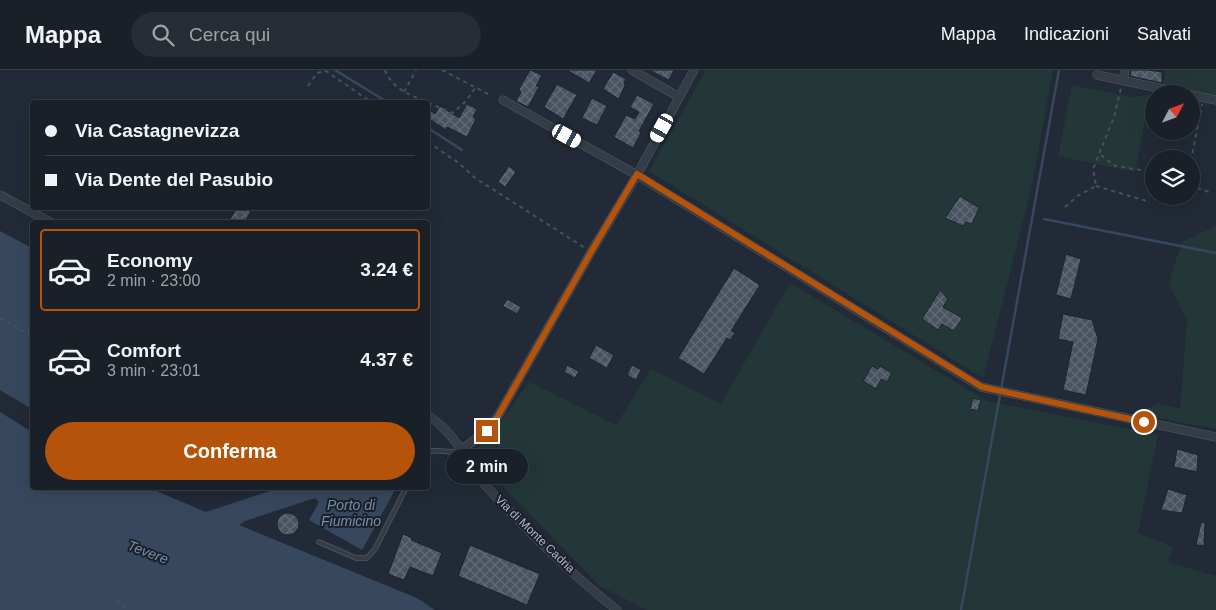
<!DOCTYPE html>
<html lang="it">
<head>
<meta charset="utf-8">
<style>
	body { margin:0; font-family:Arial,sans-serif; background:#262d34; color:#f1f3f6; height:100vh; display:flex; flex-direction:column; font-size:19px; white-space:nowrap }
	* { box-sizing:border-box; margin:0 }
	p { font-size:16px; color:#9fa3a8 }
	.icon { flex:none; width:28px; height:28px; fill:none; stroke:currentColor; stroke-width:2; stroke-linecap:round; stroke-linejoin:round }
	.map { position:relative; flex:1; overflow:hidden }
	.details { position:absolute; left:30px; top:150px; width:400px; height:270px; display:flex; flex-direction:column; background:#192028; border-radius:5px; box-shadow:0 5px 20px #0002,0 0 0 1px #373e45 }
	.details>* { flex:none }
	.top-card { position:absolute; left:30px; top:30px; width:400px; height:110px; border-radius:5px; box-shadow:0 5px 20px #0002,0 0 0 1px #373e45; display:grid; align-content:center; height:110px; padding:0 15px; background:#192028 }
	.needle { width:32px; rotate:49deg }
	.tools { position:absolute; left:1145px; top:15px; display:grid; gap:10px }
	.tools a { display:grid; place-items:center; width:55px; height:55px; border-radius:50%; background:#192028; box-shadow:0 5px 20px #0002,0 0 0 1px #373e45; font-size:25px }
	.end { position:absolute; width:22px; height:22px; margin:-11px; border:6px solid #b45309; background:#fff; box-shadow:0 0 0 2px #fff }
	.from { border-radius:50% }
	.bubble { position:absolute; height:35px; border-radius:18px; background:#192028; box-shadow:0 5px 20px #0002,0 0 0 1px #373e45; font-size:16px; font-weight:700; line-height:35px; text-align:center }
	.car { position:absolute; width:15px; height:30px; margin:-15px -8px; border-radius:6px; box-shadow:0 0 4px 1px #0007; background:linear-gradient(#fff 24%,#345 0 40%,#fff 0 76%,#345 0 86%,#fff 0) }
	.top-card b { display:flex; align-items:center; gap:18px; height:48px; font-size:19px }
	.top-card b+b { border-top:1px solid #373e45 }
	.top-card i { width:12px; height:12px; background:#f1f3f6 }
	ul { padding:9px 0 0; list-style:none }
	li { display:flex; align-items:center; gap:15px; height:82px; margin:0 10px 8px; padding:0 5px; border:2px solid transparent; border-radius:5px }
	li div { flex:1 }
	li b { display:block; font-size:19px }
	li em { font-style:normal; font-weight:700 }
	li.active { border-color:#b45309 }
	li>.icon { width:45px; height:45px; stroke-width:1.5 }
	.action { display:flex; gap:10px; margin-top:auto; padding:10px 15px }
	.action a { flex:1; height:58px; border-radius:30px; background:#b45309; color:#fff; font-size:20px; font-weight:700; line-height:58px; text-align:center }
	header { display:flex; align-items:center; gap:30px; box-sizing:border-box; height:70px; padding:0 25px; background:#192028; border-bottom:1px solid #373e45 }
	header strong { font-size:24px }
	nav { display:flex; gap:28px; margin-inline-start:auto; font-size:18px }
	.search { width:350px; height:45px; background:#262d34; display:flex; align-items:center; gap:12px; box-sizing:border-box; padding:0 18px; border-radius:28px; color:#9fa3a8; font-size:19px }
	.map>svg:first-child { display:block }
	.grass { fill:#243738 }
	.water { fill:#37485e }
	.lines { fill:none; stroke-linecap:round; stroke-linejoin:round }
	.stream { stroke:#37485e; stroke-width:2.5 }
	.building { fill:url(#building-cross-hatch); stroke:#1c232d }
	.lane-casing { stroke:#525a64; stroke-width:5.5 }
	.street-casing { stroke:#525a64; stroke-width:9 }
	.path { stroke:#425456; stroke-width:2; stroke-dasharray:4 4; stroke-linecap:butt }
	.lane { stroke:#343c46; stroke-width:4 }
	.street { stroke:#343c46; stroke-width:8 }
	.route { stroke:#b45309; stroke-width:6 }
	.labels { text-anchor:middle; stroke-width:4; stroke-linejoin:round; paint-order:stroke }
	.street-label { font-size:12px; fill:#aeb7c3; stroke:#1a212b }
	.water-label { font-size:14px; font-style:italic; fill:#788eaa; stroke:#1a212b }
</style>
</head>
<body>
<header>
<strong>Mappa</strong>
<div class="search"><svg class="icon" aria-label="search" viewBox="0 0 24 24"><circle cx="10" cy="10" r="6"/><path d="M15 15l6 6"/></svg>Cerca qui</div>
<nav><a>Mappa</a><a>Indicazioni</a><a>Salvati</a></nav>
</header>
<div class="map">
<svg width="1216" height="540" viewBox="0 0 1216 540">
	<defs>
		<pattern id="building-cross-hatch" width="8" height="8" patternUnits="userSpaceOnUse" patternTransform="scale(1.25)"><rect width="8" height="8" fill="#495461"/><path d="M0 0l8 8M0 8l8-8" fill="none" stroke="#616a76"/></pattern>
	</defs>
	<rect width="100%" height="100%" fill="#212a36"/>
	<!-- grass -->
	<g class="grass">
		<polygon points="706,0 1053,0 1031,121 983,308 649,101"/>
		<polygon points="1166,0 1216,0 1216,28 1162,19"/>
		<polygon points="1072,15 1131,27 1150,25 1135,102 1058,86"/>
		<polygon points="1216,156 1216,359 1137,344 1158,333 1180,339 1187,250 1169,214 1175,192 1184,171"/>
		<polygon points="790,213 987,331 1158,365 1138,463 1173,477 1168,492 1216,506 1216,540 647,540 600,516 473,386 477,379 493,363 529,312 616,355 651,299 721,334"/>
	</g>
	<!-- water -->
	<g class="water">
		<polygon points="0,161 32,178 32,334 30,338 0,320"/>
		<polygon points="0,342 32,362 32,418 149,418 206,442 279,418 396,418 362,480 309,450 319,432 315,428 245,451 239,455 417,528 435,540 0,540"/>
	</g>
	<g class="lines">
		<!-- stream -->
		<g class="stream">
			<polyline points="335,0 387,32"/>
			<polyline points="428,58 462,80"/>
			<polyline points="1044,149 1216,183"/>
			<polyline points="961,540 1059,0"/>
		</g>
	</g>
	<!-- building -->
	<g class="building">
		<polygon points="530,0 542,5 536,16 539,17 528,37 516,31 521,22 519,19"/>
		<polygon points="567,0 597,0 589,13"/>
		<polygon points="649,0 674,0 669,10"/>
		<polygon points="1131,0 1148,0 1162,2 1162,13 1130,6"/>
		<polygon points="613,2 626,9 624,13 625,15 619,29 603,19"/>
		<polygon points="557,14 577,25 563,49 544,37"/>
		<polygon points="637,25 654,34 639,61 641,63 633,78 614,67 626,45 635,49 639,42 630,37"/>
		<polygon points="592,28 607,36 597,55 582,48"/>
		<polygon points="467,34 477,39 473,47 476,49 467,67 447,57 446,60 428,48 428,39 435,44 440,36 459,48"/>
		<polygon points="509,96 516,102 505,117 498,112"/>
		<polygon points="960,126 979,138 972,154 966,152 963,156 945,148"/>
		<polygon points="237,138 244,138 251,142 244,152 236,152 230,149"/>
		<polygon points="1066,184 1081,189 1071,229 1056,225"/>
		<polygon points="734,198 760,215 731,261 735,263 730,270 727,268 704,304 678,288"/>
		<polygon points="940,220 948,229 943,237 962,248 954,261 942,254 938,260 922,249"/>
		<polygon points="507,229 521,237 517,244 503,236"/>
		<polygon points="1063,244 1092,250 1098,269 1086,325 1063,320 1073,272 1058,269"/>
		<polygon points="596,275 614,285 607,298 589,288"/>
		<polygon points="567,295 579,301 575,308 564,302"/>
		<polygon points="632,295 641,300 636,310 627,305"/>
		<polygon points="872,296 878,299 880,296 892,303 887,312 881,309 876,319 863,311"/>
		<polygon points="973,328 981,330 978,341 970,339"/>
		<polygon points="1177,379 1198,385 1197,402 1174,397"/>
		<polygon points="1168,419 1187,425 1182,443 1161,440"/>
		<circle cx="288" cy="454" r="11"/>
		<polygon points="1201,452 1205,453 1204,476 1196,475"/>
		<polygon points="403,464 412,468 411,470 442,483 433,506 410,497 404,510 388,504"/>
		<polygon points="470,475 540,504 527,535 458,506"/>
	</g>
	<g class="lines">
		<defs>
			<g id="lane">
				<path d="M428 382C439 378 449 385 461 380"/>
				<polyline points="319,472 356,488 367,488 375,479 406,418"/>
			</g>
			<g id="street">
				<polyline points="632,0 679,27"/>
				<polyline points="694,0 637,105 981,317 1216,367"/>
				<polyline points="1097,5 1187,24"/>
				<polyline points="1123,11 1125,0"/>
				<polyline points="1191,25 1216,30"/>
				<polyline points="0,125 50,152"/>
				<path d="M428 345C437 352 448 361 455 371 463 382 467 395 477 406 520 454 567 501 617 540"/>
				<polyline points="461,380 487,361 498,346 591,182 637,105 503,30"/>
			</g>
		</defs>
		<!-- lane casing -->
		<use href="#lane" class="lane-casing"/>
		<!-- street casing -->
		<use href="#street" class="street-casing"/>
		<!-- path -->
		<g class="path">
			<path d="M385 0C392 19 410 25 427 32"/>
			<polyline points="442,0 492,26"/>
			<polyline points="308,16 317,3 326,1 371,32"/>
			<polyline points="404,22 416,0"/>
			<polyline points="428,33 453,43 466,31 476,17"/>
			<polyline points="428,72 460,94 475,108 585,178"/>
			<polyline points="1101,85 1115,96 1154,102"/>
			<polyline points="1191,91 1202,34"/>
			<polyline points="1191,113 1195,117 1212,123"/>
			<polyline points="1096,116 1150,132"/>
			<polyline points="1065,137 1079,125 1096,116 1093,99 1114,47 1121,18"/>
			<polyline points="0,248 32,266"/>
			<polyline points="116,530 129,540"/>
		</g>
		<!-- lane -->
		<use href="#lane" class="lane"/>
		<!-- street -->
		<use href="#street" class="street"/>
	</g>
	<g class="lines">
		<!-- route -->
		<polyline class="route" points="487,361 498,346 591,182 637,104 982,317 1144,352"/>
	</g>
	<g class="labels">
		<!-- street labels -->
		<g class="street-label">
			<text transform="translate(535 464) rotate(44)" y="4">Via di Monte Cadria</text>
		</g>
		<!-- water labels -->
		<g class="water-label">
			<text x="351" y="440">Porto di<tspan x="351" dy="16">Fiumicino</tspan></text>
			<text transform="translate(148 482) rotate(21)" y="5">Tevere</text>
		</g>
	</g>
</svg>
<div class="tools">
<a><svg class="needle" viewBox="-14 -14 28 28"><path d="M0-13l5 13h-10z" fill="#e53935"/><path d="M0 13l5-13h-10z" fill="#9fa3a8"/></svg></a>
<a><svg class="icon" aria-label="layers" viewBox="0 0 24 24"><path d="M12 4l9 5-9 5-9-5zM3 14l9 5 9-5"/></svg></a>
</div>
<i class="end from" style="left:1144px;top:352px"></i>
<i class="end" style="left:487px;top:361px"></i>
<div class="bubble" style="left:446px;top:379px;width:82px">2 min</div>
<i class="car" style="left:662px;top:58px;rotate:209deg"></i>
<i class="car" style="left:567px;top:66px;rotate:119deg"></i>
<div class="top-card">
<b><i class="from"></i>Via Castagnevizza</b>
<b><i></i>Via Dente del Pasubio</b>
</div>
<section class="details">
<ul>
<li class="active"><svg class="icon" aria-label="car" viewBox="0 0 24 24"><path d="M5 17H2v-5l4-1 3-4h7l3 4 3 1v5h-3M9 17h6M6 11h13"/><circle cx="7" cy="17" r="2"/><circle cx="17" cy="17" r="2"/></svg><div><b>Economy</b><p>2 min · 23:00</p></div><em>3.24 €</em></li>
<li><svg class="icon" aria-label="car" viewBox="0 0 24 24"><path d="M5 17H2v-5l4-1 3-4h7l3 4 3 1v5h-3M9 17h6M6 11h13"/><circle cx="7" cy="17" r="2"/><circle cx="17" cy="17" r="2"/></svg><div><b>Comfort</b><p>3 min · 23:01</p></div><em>4.37 €</em></li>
</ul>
<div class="action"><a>Conferma</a></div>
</section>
</div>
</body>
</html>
